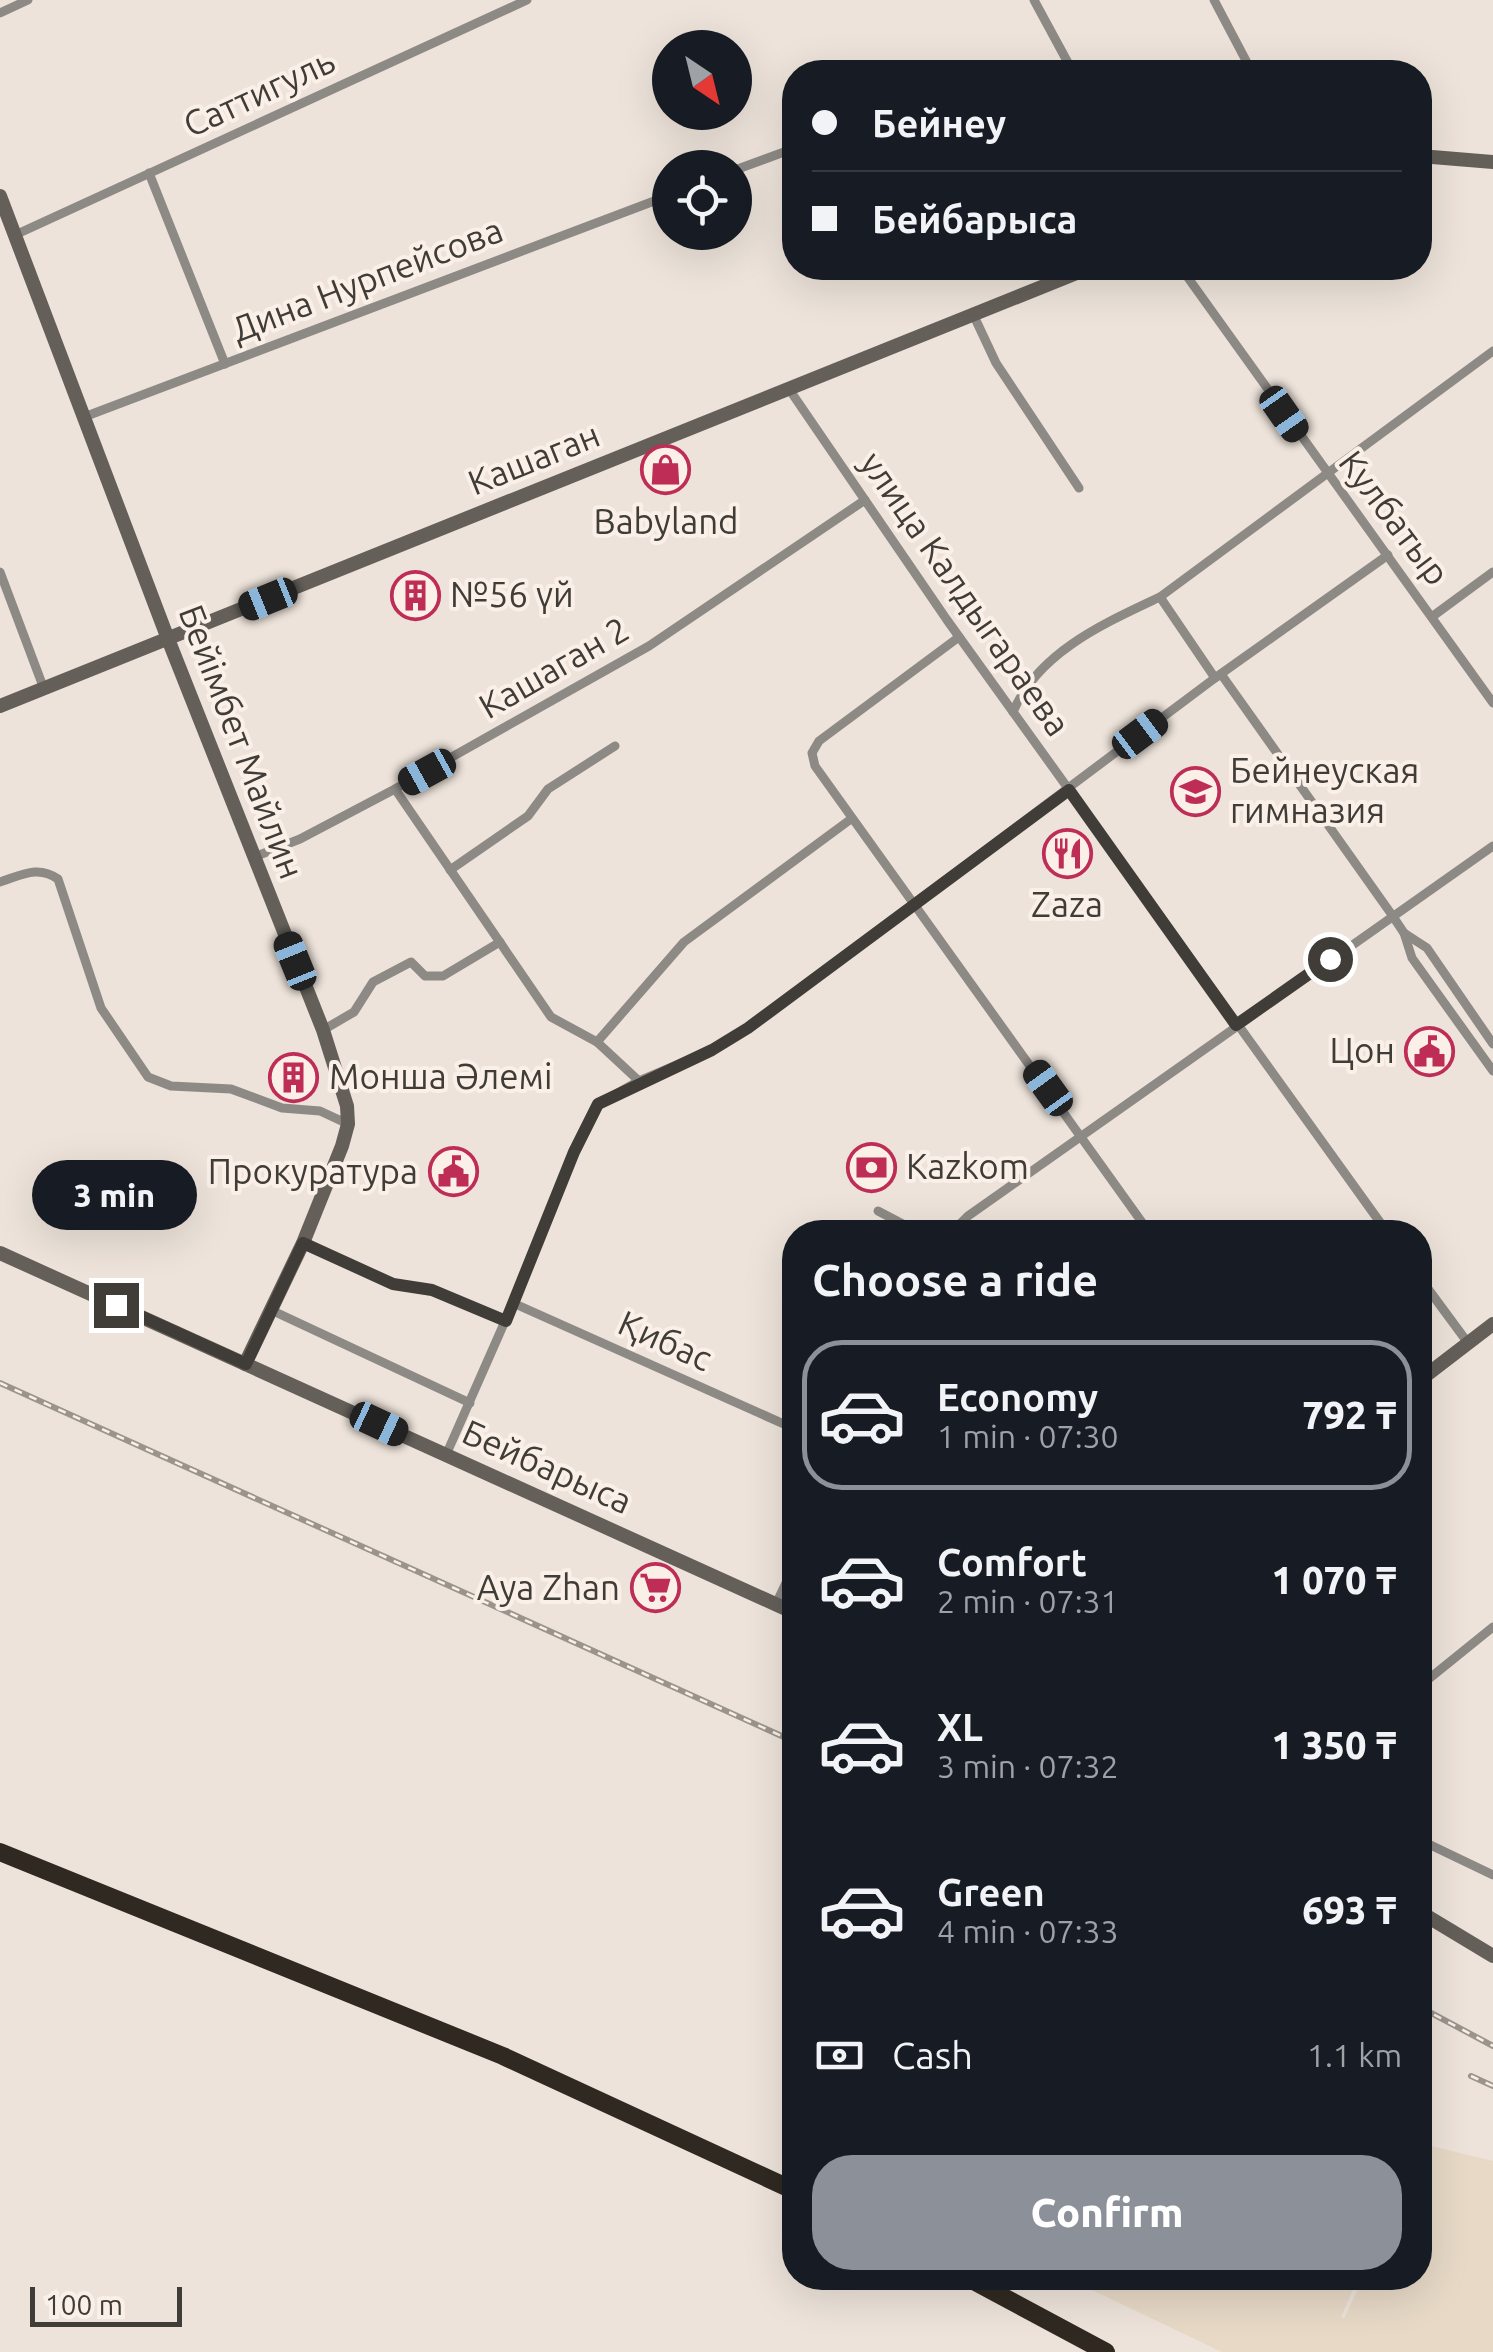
<!DOCTYPE html>
<html lang="en">
<head>
<meta charset="utf-8">
<style>
	body { margin:0; font-family:Ubuntu,sans-serif; background:#20242c; color:#f1f3f6; height:100vh; display:flex; flex-direction:column; font-size:38px; white-space:nowrap }
	* { box-sizing:border-box; margin:0 }
	p { font-size:32px; color:#9ea1a6 }
	.icon { flex:none; width:55px; height:55px; fill:none; stroke:currentColor; stroke-width:2; stroke-linecap:round; stroke-linejoin:round }
	.map { position:relative; flex:1; overflow:hidden }
	.side { position:absolute; left:782px; top:1220px; width:650px; height:1070px; display:flex; flex-direction:column; background:#171b24; border-radius:40px; box-shadow:0 10px 40px #0002 }
	.side>* { flex:none }
	.hud { position:absolute; left:782px; top:60px; width:650px; height:220px; border-radius:40px; box-shadow:0 10px 40px #0002; display:grid; align-content:center; height:220px; padding:0 30px; background:#171b24 }
	.needle { width:65px; rotate:145deg }
	.tools { position:absolute; left:652px; top:30px; display:grid; gap:20px }
	.tools a { display:grid; place-items:center; width:100px; height:100px; border-radius:50%; background:#171b24; box-shadow:0 10px 40px #0002; font-size:50px }
	.scale { position:absolute; left:30px; bottom:25px; width:152px; box-sizing:border-box; padding-left:10px; border:5px solid #403c38; border-top:0; font-size:28px; line-height:35px; white-space:nowrap; color:#403c38; -webkit-text-stroke:8px #fbf0e7; paint-order:stroke }
	.end { position:absolute; width:45px; height:45px; margin:-22px; border:12px solid #403c38; background:#fff; box-shadow:0 0 0 5px #fff }
	.from { border-radius:50% }
	.bubble { position:absolute; height:70px; border-radius:35px; background:#171b24; box-shadow:0 10px 40px #0002; font-size:32px; font-weight:800; line-height:70px; text-align:center }
	.car { position:absolute; width:30px; height:60px; margin:-30px -15px; border-radius:12px; box-shadow:0 0 8px 2px #0007; background:linear-gradient(#222 24%,#8ab4d8 0 40%,#222 0 76%,#8ab4d8 0 86%,#222 0) }
	.hud b { display:flex; align-items:center; gap:35px; height:95px; font-size:38px }
	.hud b+b { border-top:2px solid #363941 }
	.hud i { width:25px; height:25px; background:#f1f3f6 }
	ul { padding:0; list-style:none }
	li { display:flex; align-items:center; gap:30px; height:150px; margin:0 20px 15px; padding:0 10px; border:5px solid transparent; border-radius:40px }
	li div { flex:1 }
	li b { display:block; font-size:38px }
	li em { font-style:normal; font-weight:800 }
	li.on { border-color:#8c9099 }
	li>.icon { width:90px; height:90px; stroke-width:1.5 }
	h2 { padding:0 30px; font-size:45px; line-height:120px }
	.pay { display:flex; align-items:center; gap:25px; height:110px; padding:0 30px; font-size:38px }
	.pay p { margin-inline-start:auto }
	.action { display:flex; gap:20px; margin-top:auto; padding:20px 30px }
	.action a { flex:1; height:115px; border-radius:40px; background:#8c9099; color:#fff; font-size:40px; font-weight:800; line-height:115px; text-align:center }
	.map>svg:first-child { display:block }
	.commercial { fill:#e7d9c6 }
	.lines { fill:none; stroke-linecap:round; stroke-linejoin:round }
	.street { stroke:#8d8a86; stroke-width:9 }
	.secondary { stroke:#645f59; stroke-width:14 }
	.highway { stroke:#2f2921; stroke-width:18 }
	.rail-casing { stroke:#9b948d; stroke-width:6 }
	.rail { stroke:#fbf0e7; stroke-width:2.5; stroke-dasharray:8; stroke-linecap:butt }
	.route { stroke:#403c38; stroke-width:12 }
	.labels { text-anchor:middle; stroke-width:8; stroke-linejoin:round; paint-order:stroke }
	.street-label { font-size:35px; fill:#403c38; stroke:#fbf0e7 }
	.poi-label { font-size:35px; fill:#403c38; stroke:#fbf0e7; text-anchor:start }
</style>
</head>
<body>
<div class="map">
<svg width="1493" height="2352" viewBox="0 0 1493 2352">
	<rect width="100%" height="100%" fill="#ede3da"/>
	<!-- commercial -->
	<polygon class="commercial" points="1423,2144 1493,2161 1493,2352 1222,2352 1067,2278 1358,2278 1341,2317 1344,2319 1363,2278 1420,2278 1420,2152"/>
	<g class="lines">
		<!-- street -->
		<g class="street">
			<polyline points="1034,0 1073,72"/>
			<polyline points="1214,0 1252,72"/>
			<polyline points="0,13 28,0"/>
			<polyline points="735,170 795,148"/>
			<polyline points="149,173 225,364"/>
			<polyline points="15,235 527,0"/>
			<polyline points="1181,268 1493,703"/>
			<polyline points="973,314 996,363 1079,488"/>
			<polyline points="789,389 947,620 1387,1232"/>
			<polyline points="84,417 670,195"/>
			<polyline points="0,572 44,689"/>
			<polyline points="1160,597 1215,678"/>
			<polyline points="1433,616 1493,572"/>
			<polyline points="959,637 819,741 812,753 815,766 1149,1232"/>
			<polyline points="1221,674 1392,915 1404,933 1412,958 1493,1071"/>
			<path d="M1013 712C1038 652 1105 623 1160 597L1493 351"/>
			<polyline points="395,789 551,1017 597,1042 639,1081"/>
			<polyline points="254,857 300,839 395,789 649,646 865,500"/>
			<polyline points="450,870 528,816 548,789 615,746"/>
			<path d="M0 882C22 875 38 865 58 879L101 1008 148 1077 171 1086 231 1089 282 1108 320 1111 348 1124"/>
			<polyline points="1404,933 1427,948 1493,1044"/>
			<polyline points="323,1030 354,1012 373,982 411,962 425,976 443,976 500,942"/>
			<polyline points="597,1042 684,942 851,819"/>
			<polyline points="878,1211 918,1232"/>
			<polyline points="952,1232 968,1216 1493,846"/>
			<polyline points="303,1243 393,1283 432,1290 505,1321"/>
			<polyline points="1420,1278 1468,1343"/>
			<polyline points="513,1303 795,1429"/>
			<polyline points="271,1310 470,1403"/>
			<polyline points="446,1455 513,1303 574,1151 598,1104 639,1081 712,1050 748,1028 1215,678 1388,555"/>
			<polyline points="776,1604 795,1564"/>
			<polyline points="1420,1686 1493,1627"/>
			<polyline points="1420,1840 1493,1875"/>
		</g>
		<!-- secondary -->
		<g class="secondary">
			<polyline points="1420,156 1493,162"/>
			<polyline points="0,196 168,639 323,1030 347,1106 348,1124 342,1146 303,1243 245,1364"/>
			<polyline points="0,706 1089,268"/>
			<polyline points="0,1253 795,1613"/>
			<polyline points="1420,1380 1493,1324"/>
			<polyline points="1420,1912 1493,1956"/>
		</g>
		<!-- highway -->
		<g class="highway">
			<polyline points="0,1852 503,2056 795,2191"/>
			<polyline points="968,2278 1106,2352"/>
		</g>
		<defs>
			<g id="rail">
				<polyline points="0,1383 795,1742"/>
				<polyline points="1420,2007 1493,2046"/>
				<polyline points="1471,2076 1493,2086"/>
			</g>
		</defs>
		<!-- rail casing -->
		<use href="#rail" class="rail-casing"/>
		<!-- rail -->
		<use href="#rail" class="rail"/>
	</g>
	<g class="lines">
		<!-- route -->
		<polyline class="route" points="116,1305 246,1364 303,1243 393,1284 432,1290 506,1321 574,1152 598,1104 712,1050 748,1028 1069,790 1236,1025 1330,959"/>
	</g>
	<!-- icons -->
	<defs>
		<symbol id="shop-ring" viewBox="-11 -11 22 22"><circle r="9.5" fill="#fbf0e7" stroke="#bd2d56" stroke-width="1.5"/><path d="M-5-2.5h2.3a2.7 3.5 0 0 1 5.4 0H5L5.5 6h-11ZM-1.5-2.5h3a1.5 2.3 0 0 0-3 0Z" fill="#bd2d56"/></symbol>
		<symbol id="building-ring" viewBox="-11 -11 22 22"><circle r="9.5" fill="#fbf0e7" stroke="#bd2d56" stroke-width="1.5"/><path d="M-4-6H4V6H1V3H-1V6H-4ZM-2.5-4.3h1.7v1.8h-1.7ZM.8-4.3h1.7v1.8H.8ZM-2.5-1h1.7V.8h-1.7ZM.8-1h1.7V.8H.8Z" fill="#bd2d56"/></symbol>
		<symbol id="school-ring" viewBox="-11 -11 22 22"><circle r="9.5" fill="#fbf0e7" stroke="#bd2d56" stroke-width="1.5"/><path d="M0-5L7-2L0 1L-7-2ZM-4 1L0 2.5L4 1V4Q0 6-4 4Z" fill="#bd2d56"/></symbol>
		<symbol id="restaurant-ring" viewBox="-11 -11 22 22"><circle r="9.5" fill="#fbf0e7" stroke="#bd2d56" stroke-width="1.5"/><path d="M-5-6h1v4h1v-4h1v4h1v-4h1v5L-1.5 .5V6h-2V.5L-5-1ZM5-6V6H3V1.5H1.5Q1.5-4 5-6Z" fill="#bd2d56"/></symbol>
		<symbol id="civic-ring" viewBox="-11 -11 22 22"><circle r="9.5" fill="#fbf0e7" stroke="#bd2d56" stroke-width="1.5"/><path d="M-.6-6.5H3V-4.5H.6V-3L4-1V1h2V6H-6V1h2V-1L-.6-3ZM-1.2 2.5V6h2.4V2.5Z" fill="#bd2d56"/></symbol>
		<symbol id="bank-ring" viewBox="-11 -11 22 22"><circle r="9.5" fill="#fbf0e7" stroke="#bd2d56" stroke-width="1.5"/><path d="M-6-4H6V4H-6ZM0-2.3a2.3 2.3 0 1 0 0 4.6a2.3 2.3 0 1 0 0-4.6Z" fill="#bd2d56"/></symbol>
		<symbol id="supermarket-ring" viewBox="-11 -11 22 22"><circle r="9.5" fill="#fbf0e7" stroke="#bd2d56" stroke-width="1.5"/><path d="M-6-5.5h2.5l.6 2H6L4.5 2H-2.5L-4.4-4H-6ZM-1.5 3.2a1.3 1.3 0 1 0 .1 0ZM3 3.2a1.3 1.3 0 1 0 .1 0Z" fill="#bd2d56"/></symbol>
	</defs>
	<g fill-rule="evenodd">
		<use href="#shop-ring" x="638" y="442" width="55" height="55"/>
		<use href="#building-ring" x="388" y="568" width="55" height="55"/>
		<use href="#school-ring" x="1168" y="764" width="55" height="55"/>
		<use href="#restaurant-ring" x="1040" y="826" width="55" height="55"/>
		<use href="#civic-ring" x="1402" y="1024" width="55" height="55"/>
		<use href="#building-ring" x="266" y="1050" width="55" height="55"/>
		<use href="#bank-ring" x="844" y="1140" width="55" height="55"/>
		<use href="#civic-ring" x="426" y="1144" width="55" height="55"/>
		<use href="#supermarket-ring" x="628" y="1560" width="55" height="55"/>
	</g>
	<g class="labels">
		<!-- street labels -->
		<g class="street-label">
			<text transform="translate(259 93) rotate(-25)" y="12">Саттигуль</text>
			<text transform="translate(367 280) rotate(-21)" y="12">Дина Нурпейсова</text>
			<text transform="translate(534 459) rotate(-22)" y="12">Кашаган</text>
			<text transform="translate(1394 518) rotate(53)" y="12">Кулбатыр</text>
			<text transform="translate(965 594) rotate(55)" y="12">улица Калдыгараева</text>
			<text transform="translate(554 668) rotate(-30)" y="12">Кашаган 2</text>
			<text transform="translate(241 742) rotate(69)" y="12">Бейімбет Майлин</text>
			<text transform="translate(665 1341) rotate(24)" y="12">Қибас</text>
			<text transform="translate(547 1467) rotate(24)" y="12">Бейбарыса</text>
		</g>
		<!-- poi labels -->
		<g class="poi-label">
			<text x="666" y="534" text-anchor="middle">Babyland</text>
			<text x="450" y="607">№56 үй</text>
			<text x="1230" y="783">Бейнеуская<tspan x="1230" dy="40">гимназия</tspan></text>
			<text x="1067" y="917" text-anchor="middle">Zaza</text>
			<text x="1395" y="1063" text-anchor="end">Цон</text>
			<text x="329" y="1089">Монша Әлемі</text>
			<text x="906" y="1179">Kazkom</text>
			<text x="418" y="1184" text-anchor="end">Прокуратура</text>
			<text x="620" y="1600" text-anchor="end">Aya Zhan</text>
		</g>
	</g>
</svg>
<div class="tools">
<a><svg class="needle" viewBox="-14 -14 28 28"><path d="M0-13l5 13h-10z" fill="#e53935"/><path d="M0 13l5-13h-10z" fill="#9ea1a6"/></svg></a>
<a><svg class="icon" aria-label="locate" viewBox="0 0 24 24"><circle cx="12" cy="12" r="6"/><path d="M12 2v4M12 18v4M2 12h4M18 12h4"/></svg></a>
</div>
<div class="scale">100 m</div>
<i class="end from" style="left:1330px;top:959px"></i>
<i class="end" style="left:116px;top:1305px"></i>
<div class="bubble" style="left:32px;top:1160px;width:165px">3 min</div>
<i class="car" style="left:1284px;top:414px;rotate:145deg"></i>
<i class="car" style="left:268px;top:599px;rotate:248deg"></i>
<i class="car" style="left:1140px;top:734px;rotate:53deg"></i>
<i class="car" style="left:427px;top:772px;rotate:241deg"></i>
<i class="car" style="left:295px;top:961px;rotate:338deg"></i>
<i class="car" style="left:1048px;top:1088px;rotate:324deg"></i>
<i class="car" style="left:379px;top:1424px;rotate:115deg"></i>
<div class="hud">
<b><i class="from"></i>Бейнеу</b>
<b><i></i>Бейбарыса</b>
</div>
<section class="side">
<h2>Choose a ride</h2>
<ul>
<li class="on"><svg class="icon" aria-label="car" viewBox="0 0 24 24"><path d="M5 17H2v-5l4-1 3-4h7l3 4 3 1v5h-3M9 17h6M6 11h13"/><circle cx="7" cy="17" r="2"/><circle cx="17" cy="17" r="2"/></svg><div><b>Economy</b><p>1 min · 07:30</p></div><em>792 ₸</em></li>
<li><svg class="icon" aria-label="car" viewBox="0 0 24 24"><path d="M5 17H2v-5l4-1 3-4h7l3 4 3 1v5h-3M9 17h6M6 11h13"/><circle cx="7" cy="17" r="2"/><circle cx="17" cy="17" r="2"/></svg><div><b>Comfort</b><p>2 min · 07:31</p></div><em>1 070 ₸</em></li>
<li><svg class="icon" aria-label="car" viewBox="0 0 24 24"><path d="M5 17H2v-5l4-1 3-4h7l3 4 3 1v5h-3M9 17h6M6 11h13"/><circle cx="7" cy="17" r="2"/><circle cx="17" cy="17" r="2"/></svg><div><b>XL</b><p>3 min · 07:32</p></div><em>1 350 ₸</em></li>
<li><svg class="icon" aria-label="car" viewBox="0 0 24 24"><path d="M5 17H2v-5l4-1 3-4h7l3 4 3 1v5h-3M9 17h6M6 11h13"/><circle cx="7" cy="17" r="2"/><circle cx="17" cy="17" r="2"/></svg><div><b>Green</b><p>4 min · 07:33</p></div><em>693 ₸</em></li>
</ul>
<div class="pay"><svg class="icon" aria-label="cash" viewBox="0 0 24 24"><path d="M3 7h18v10H3z"/><circle cx="12" cy="12" r="2"/></svg>Cash<p>1.1 km</p></div>
<div class="action"><a>Confirm</a></div>
</section>
</div>
</body>
</html>
